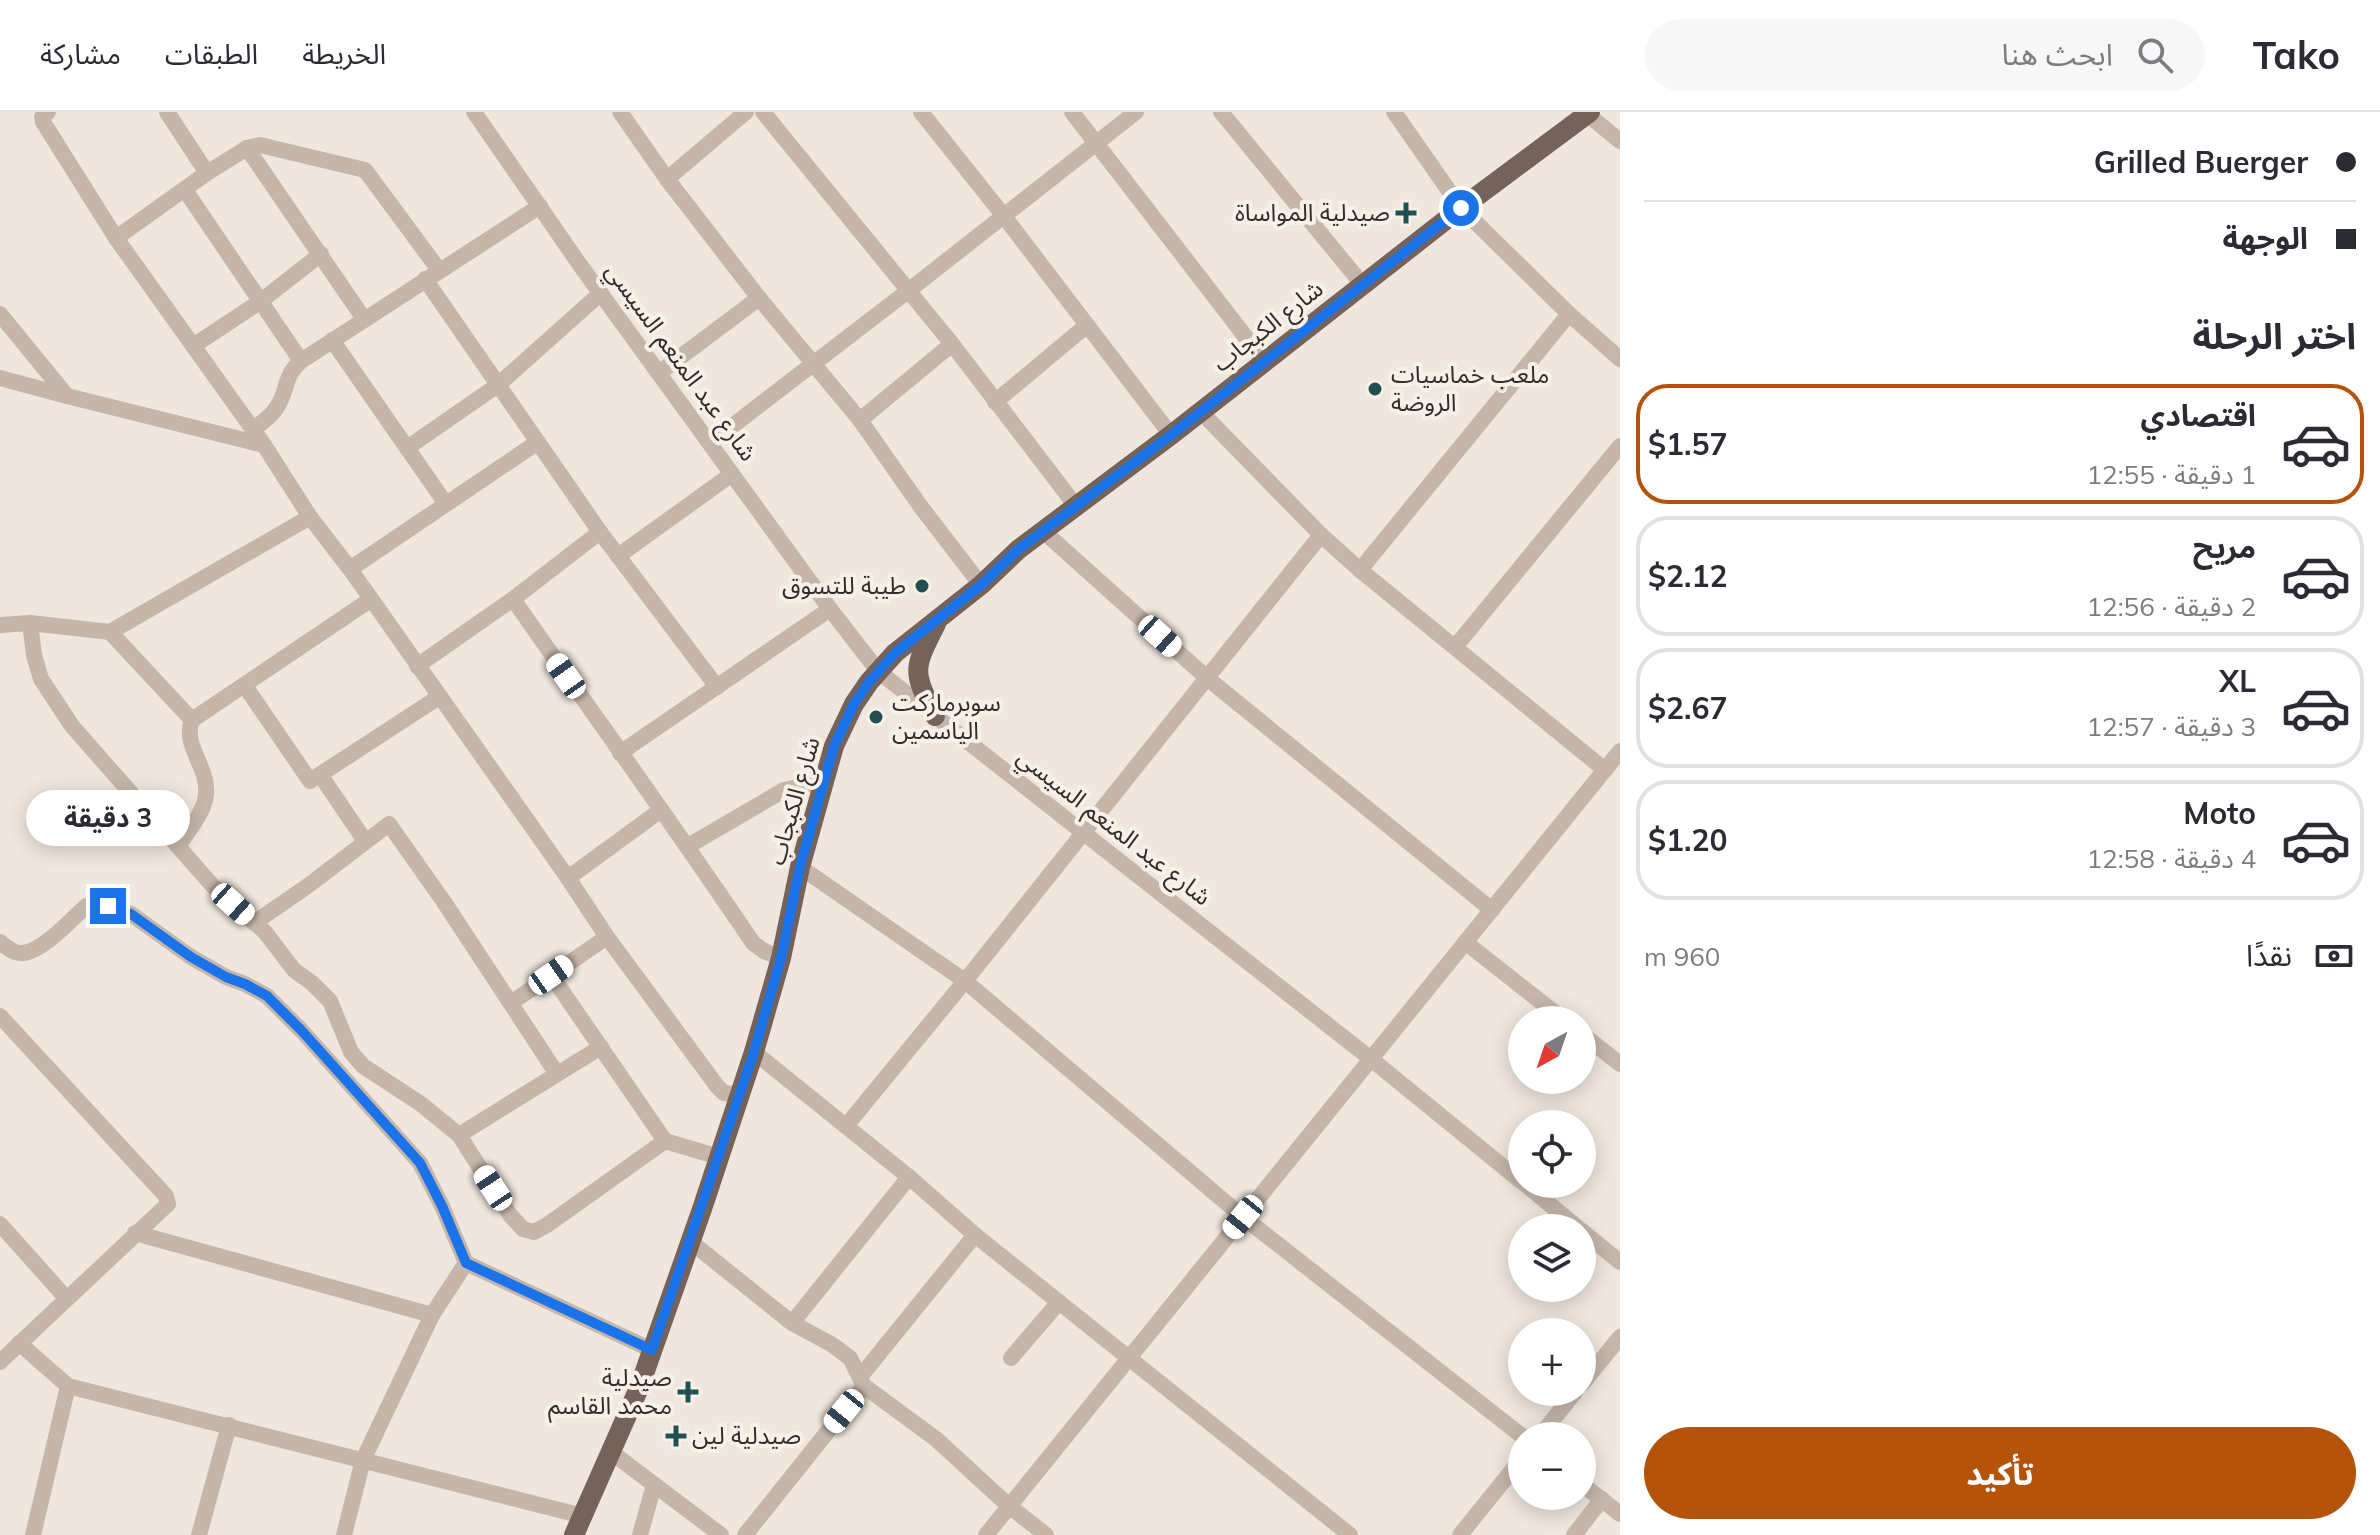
<!DOCTYPE html>
<html lang="ar">
<head>
<meta charset="utf-8">
<style>
	body { margin:0; font-family:Mulish,"Noto Sans Arabic",sans-serif; background:#f7f7f7; color:#2b2b33; direction:rtl; height:100vh; display:flex; flex-direction:column; font-size:30px; white-space:nowrap }
	* { box-sizing:border-box; margin:0 }
	p { font-size:26px; color:#7c7c81 }
	.icon { flex:none; width:44px; height:44px; fill:none; stroke:currentColor; stroke-width:2; stroke-linecap:round; stroke-linejoin:round }
	.map { position:relative; flex:1; overflow:hidden; direction:ltr }
	.drawer { display:flex; flex-direction:column; background:#fff; width:760px }
	.drawer>* { flex:none }
	.banner { display:grid; align-content:center; height:176px; padding:0 24px; background:#fff }
	.needle { width:52px; rotate:220deg }
	.buttons { position:absolute; left:1508px; top:894px; display:grid; gap:16px }
	.buttons a { display:grid; place-items:center; width:88px; height:88px; border-radius:50%; background:#fff; box-shadow:0 4px 20px #0003; font-size:40px }
	.end { position:absolute; width:36px; height:36px; margin:-18px; border:10px solid #1a73e8; background:#fff; box-shadow:0 0 0 4px #fff }
	.from { border-radius:50% }
	.bubble { position:absolute; height:56px; border-radius:28px; background:#fff; box-shadow:0 4px 20px #0003; font-size:26px; font-weight:700; line-height:56px; text-align:center; direction:rtl }
	.car { position:absolute; width:24px; height:48px; margin:-24px -12px; border-radius:10px; box-shadow:0 0 6px 2px #0007; background:linear-gradient(#fff 24%,#345 0 40%,#fff 0 76%,#345 0 86%,#fff 0) }
	.banner b { display:flex; align-items:center; gap:28px; height:76px; font-size:30px }
	.banner b+b { border-top:2px solid #e1e1e2 }
	.banner i { width:20px; height:20px; background:#2b2b33 }
	ul { padding:0; list-style:none }
	li { display:flex; align-items:center; gap:24px; height:120px; margin:0 16px 12px; padding:0 8px; border:4px solid #e1e1e2; border-radius:32px }
	li div { flex:1 }
	li b { display:block; font-size:30px }
	li em { font-style:normal; font-weight:700 }
	li.active { border-color:#b45309 }
	li>.icon { width:72px; height:72px; stroke-width:1.5 }
	h2 { padding:0 24px; font-size:36px; line-height:96px }
	.pay { display:flex; align-items:center; gap:20px; height:88px; padding:0 24px; font-size:30px }
	.pay p { margin-inline-start:auto }
	.button { display:flex; gap:16px; margin-top:auto; padding:16px 24px }
	.button a { flex:1; height:92px; border-radius:48px; background:#b45309; color:#fff; font-size:32px; font-weight:700; line-height:92px; text-align:center }
	header { display:flex; align-items:center; gap:48px; box-sizing:border-box; height:112px; padding:0 40px; background:#fff; border-bottom:2px solid #e1e1e2 }
	header strong { font-size:38px }
	nav { display:flex; gap:44px; margin-inline-start:auto; font-size:28px }
	.search { width:560px; height:72px; background:#f7f7f7; display:flex; align-items:center; gap:20px; box-sizing:border-box; padding:0 28px; border-radius:44px; color:#7c7c81; font-size:30px }
	main { display:flex; flex:1; min-height:0 }
	.map>svg:first-child { display:block }
	.lines { fill:none; stroke-linecap:round; stroke-linejoin:round }
	.minor { stroke:#c6b6aa; stroke-width:16 }
	.major { stroke:#75635b; stroke-width:20 }
	.route { stroke:#1a73e8; stroke-width:10 }
	.poi-dot { fill:#225051; stroke:#f7f0e8; stroke-width:3 }
	.labels { text-anchor:middle; stroke-width:8; stroke-linejoin:round; paint-order:stroke }
	.poi-label { font-size:24px; fill:#342c29; stroke:#f7f0e8; text-anchor:end }
	.street-label { font-size:24px; fill:#342c29; stroke:#f7f0e8 }
</style>
</head>
<body>
<header>
<strong>Tako</strong>
<div class="search"><svg class="icon" aria-label="search" viewBox="0 0 24 24"><circle cx="10" cy="10" r="6"/><path d="M15 15l6 6"/></svg>ابحث هنا</div>
<nav><a>الخريطة</a><a>الطبقات</a><a>مشاركة</a></nav>
</header>
<main>
<section class="drawer">
<div class="banner">
<b><i class="from"></i>Grilled Buerger</b>
<b><i></i>الوجهة</b>
</div>
<h2>اختر الرحلة</h2>
<ul>
<li class="active"><svg class="icon" aria-label="car" viewBox="0 0 24 24"><path d="M5 17H2v-5l4-1 3-4h7l3 4 3 1v5h-3M9 17h6M6 11h13"/><circle cx="7" cy="17" r="2"/><circle cx="17" cy="17" r="2"/></svg><div><b>اقتصادي</b><p>1 دقيقة · 12:55</p></div><em>$1.57</em></li>
<li><svg class="icon" aria-label="car" viewBox="0 0 24 24"><path d="M5 17H2v-5l4-1 3-4h7l3 4 3 1v5h-3M9 17h6M6 11h13"/><circle cx="7" cy="17" r="2"/><circle cx="17" cy="17" r="2"/></svg><div><b>مريح</b><p>2 دقيقة · 12:56</p></div><em>$2.12</em></li>
<li><svg class="icon" aria-label="car" viewBox="0 0 24 24"><path d="M5 17H2v-5l4-1 3-4h7l3 4 3 1v5h-3M9 17h6M6 11h13"/><circle cx="7" cy="17" r="2"/><circle cx="17" cy="17" r="2"/></svg><div><b>XL</b><p>3 دقيقة · 12:57</p></div><em>$2.67</em></li>
<li><svg class="icon" aria-label="car" viewBox="0 0 24 24"><path d="M5 17H2v-5l4-1 3-4h7l3 4 3 1v5h-3M9 17h6M6 11h13"/><circle cx="7" cy="17" r="2"/><circle cx="17" cy="17" r="2"/></svg><div><b>Moto</b><p>4 دقيقة · 12:58</p></div><em>$1.20</em></li>
</ul>
<div class="pay"><svg class="icon" aria-label="cash" viewBox="0 0 24 24"><path d="M3 7h18v10H3z"/><circle cx="12" cy="12" r="2"/></svg>نقدًا<p>960 m</p></div>
<div class="button"><a>تأكيد</a></div>
</section>
<div class="map">
<svg width="1620" height="1423" viewBox="0 0 1620 1423">
	<rect width="100%" height="100%" fill="#efe6dd"/>
	<g class="lines">
		<!-- minor -->
		<g class="minor">
			<polyline points="48,0 42,5 43,10 116,126 264,333 310,405 350,457 568,766 607,825 717,974 724,981 740,983"/>
			<polyline points="167,0 207,61"/>
			<polyline points="474,0 580,153 830,497 878,559 1371,947 1522,1070"/>
			<polyline points="620,0 667,67 759,186 860,308 921,395 981,473"/>
			<polyline points="763,0 952,232 1076,394"/>
			<polyline points="921,0 1003,103 1171,323"/>
			<polyline points="1072,0 1265,250"/>
			<polyline points="1221,0 1362,172"/>
			<polyline points="1394,0 1461,96 1569,202 1620,247"/>
			<polyline points="1587,2 1620,29"/>
			<polyline points="247,36 364,207"/>
			<polyline points="667,67 746,0"/>
			<polyline points="185,78 301,249"/>
			<polyline points="116,126 207,61 247,36 260,33 365,58 439,158"/>
			<polyline points="425,167 600,420 717,575"/>
			<polyline points="0,202 67,284 264,333"/>
			<polyline points="332,228 446,392"/>
			<polyline points="193,234 261,189 321,142"/>
			<polyline points="659,261 759,186"/>
			<polyline points="0,266 67,284"/>
			<polyline points="995,290 1086,214"/>
			<polyline points="1201,300 1321,423 1360,458 1605,658"/>
			<polyline points="860,308 952,232"/>
			<path d="M253 317C262 311 272 304 277 295 289 276 283 265 301 249L540 94"/>
			<polyline points="710,331 908,179 1136,0"/>
			<polyline points="407,336 498,273 601,181"/>
			<polyline points="1043,419 1207,566 1492,798"/>
			<polyline points="618,444 732,362"/>
			<polyline points="350,457 538,330"/>
			<polyline points="1360,458 1569,202"/>
			<path d="M513 487C593 602 675 715 753 831L764 839 781 846"/>
			<polyline points="30,511 34,543 41,567 72,614 212,773 265,820 294,858 312,871 330,889 351,940 363,954 421,992 459,1023 510,1103 523,1117 534,1120 547,1113 665,1029 719,1045"/>
			<polyline points="0,513 30,511 110,520 310,405"/>
			<polyline points="110,520 192,608"/>
			<polyline points="1455,535 1620,334"/>
			<polyline points="417,554 513,487 600,420"/>
			<polyline points="245,574 310,669 439,585"/>
			<polyline points="620,641 830,497"/>
			<polyline points="321,664 365,729"/>
			<path d="M179 733C188 718 205 700 206 682 209 655 182 634 192 608L370 488"/>
			<polyline points="688,734 784,678 825,669"/>
			<polyline points="800,755 965,869 1243,1105 1522,1324"/>
			<polyline points="568,766 661,698"/>
			<polyline points="254,811 309,773 389,712 444,790 557,962"/>
			<path d="M0 830C6 835 14 842 23 841 43 839 72 807 86 794H108L131 802 191 845 226 865 245 872 267 884 302 919 420 1051 442 1094 466 1151 652 1238"/>
			<polyline points="1465,830 1564,908"/>
			<polyline points="551,863 665,1029"/>
			<polyline points="511,891 607,825"/>
			<polyline points="0,904 166,1084 168,1092 0,1250"/>
			<polyline points="1582,922 1620,952"/>
			<polyline points="754,940 909,1065 975,1123 1350,1423"/>
			<polyline points="846,1014 965,869 1321,423"/>
			<polyline points="459,1023 601,935"/>
			<polyline points="1525,1072 1578,1116"/>
			<polyline points="0,1112 66,1186"/>
			<polyline points="1582,1119 1620,1150"/>
			<polyline points="135,1121 432,1203"/>
			<polyline points="691,1130 792,1211 831,1232 850,1246 864,1274 936,1327 1009,1394 1046,1423"/>
			<polyline points="792,1211 909,1065"/>
			<polyline points="19,1231 68,1274 583,1404"/>
			<polyline points="1011,1246 1059,1190"/>
			<polyline points="860,1265 975,1123"/>
			<polyline points="1582,1272 1620,1225"/>
			<polyline points="1540,1324 1575,1280"/>
			<polyline points="611,1340 721,1423"/>
			<polyline points="1582,1372 1620,1402"/>
			<polyline points="33,1423 68,1274"/>
			<polyline points="199,1423 229,1313"/>
			<polyline points="344,1423 363,1348 432,1203 466,1151"/>
			<polyline points="640,1423 654,1373"/>
			<polyline points="745,1423 864,1274"/>
			<polyline points="986,1423 1620,639"/>
			<polyline points="1460,1423 1522,1346"/>
			<polyline points="1574,1423 1602,1387"/>
		</g>
		<!-- major -->
		<g class="major">
			<path d="M935 604C912 559 913 557 936 512"/>
			<polyline points="574,1423 639,1276 702,1097 754,940 781,846 800,755 834,634 854,592 869,570 895,541 981,473 1019,437 1171,323 1461,96 1590,0"/>
		</g>
	</g>
	<g class="lines">
		<!-- route -->
		<polyline class="route" points="108,794 131,802 191,845 226,865 245,872 267,884 302,919 420,1051 442,1094 466,1151 652,1238 754,940 781,846 800,755 834,634 854,592 869,570 895,541 981,473 1019,437 1171,323 1461,96"/>
	</g>
	<!-- markers -->
	<g class="poi-dot">
		<path d="M1402 89h8v8h8v8h-8v8h-8v-8h-8v-8h8z"/>
		<circle cx="1375" cy="277" r="8"/>
		<circle cx="922" cy="474" r="8"/>
		<circle cx="876" cy="605" r="8"/>
		<path d="M684 1268h8v8h8v8h-8v8h-8v-8h-8v-8h8z"/>
		<path d="M672 1312h8v8h8v8h-8v8h-8v-8h-8v-8h8z"/>
	</g>
	<g class="labels">
		<!-- poi labels -->
		<g class="poi-label">
			<text x="1390" y="109">صيدلية المواساة</text>
			<text x="1391" y="271" text-anchor="start">ملعب خماسيات<tspan x="1391" dy="28">الروضة</tspan></text>
			<text x="906" y="482">طيبة للتسوق</text>
			<text x="892" y="599" text-anchor="start">سوبرماركت<tspan x="892" dy="28">الياسمين</tspan></text>
			<text x="672" y="1274">صيدلية<tspan x="672" dy="28">محمد القاسم</tspan></text>
			<text x="692" y="1332" text-anchor="start">صيدلية لين</text>
		</g>
		<!-- street labels -->
		<g class="street-label">
			<text transform="translate(1268 214) rotate(-38)" y="8">شارع الكبجاب</text>
			<text transform="translate(681 250) rotate(54)" y="8">شارع عبد المنعم السيسي</text>
			<text transform="translate(794 689) rotate(-74)" y="8">شارع الكبجاب</text>
			<text transform="translate(1114 715) rotate(38)" y="8">شارع عبد المنعم السيسي</text>
		</g>
	</g>
</svg>
<div class="buttons">
<a><svg class="needle" viewBox="-14 -14 28 28"><path d="M0-13l5 13h-10z" fill="#e53935"/><path d="M0 13l5-13h-10z" fill="#7c7c81"/></svg></a>
<a><svg class="icon" aria-label="locate" viewBox="0 0 24 24"><circle cx="12" cy="12" r="6"/><path d="M12 2v4M12 18v4M2 12h4M18 12h4"/></svg></a>
<a><svg class="icon" aria-label="layers" viewBox="0 0 24 24"><path d="M12 4l9 5-9 5-9-5zM3 14l9 5 9-5"/></svg></a>
<a>+</a>
<a>−</a>
</div>
<i class="end from" style="left:1461px;top:96px"></i>
<i class="end" style="left:108px;top:794px"></i>
<div class="bubble" style="left:26px;top:678px;width:164px">3 دقيقة</div>
<i class="car" style="left:1160px;top:524px;rotate:132deg"></i>
<i class="car" style="left:566px;top:564px;rotate:325deg"></i>
<i class="car" style="left:233px;top:792px;rotate:132deg"></i>
<i class="car" style="left:551px;top:863px;rotate:55deg"></i>
<i class="car" style="left:493px;top:1076px;rotate:327deg"></i>
<i class="car" style="left:1243px;top:1105px;rotate:219deg"></i>
<i class="car" style="left:844px;top:1299px;rotate:219deg"></i>
</div>
</main>
</body>
</html>
